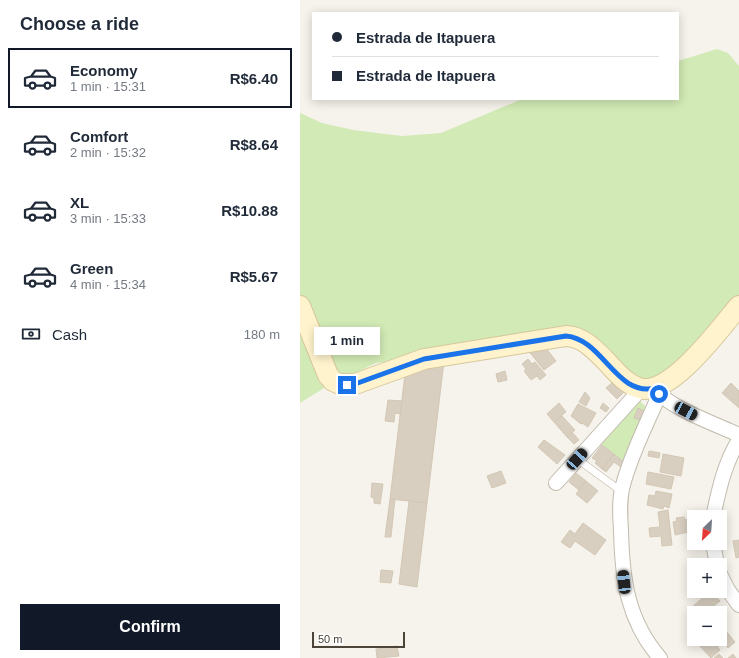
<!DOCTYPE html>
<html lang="en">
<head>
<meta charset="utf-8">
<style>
	body { margin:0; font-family:Helvetica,sans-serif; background:#f6f6f7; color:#1f2937; height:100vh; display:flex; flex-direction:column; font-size:15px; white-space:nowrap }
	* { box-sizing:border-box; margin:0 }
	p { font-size:13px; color:#747a83 }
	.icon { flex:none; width:22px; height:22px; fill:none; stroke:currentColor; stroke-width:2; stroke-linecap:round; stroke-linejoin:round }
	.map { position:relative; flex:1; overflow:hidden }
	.details { display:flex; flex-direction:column; background:#fff; width:300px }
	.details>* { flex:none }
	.guide { position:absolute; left:12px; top:12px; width:367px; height:88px; border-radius:0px; box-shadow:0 2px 10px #0003; display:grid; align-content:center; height:88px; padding:0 20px; background:#fff }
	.needle { width:26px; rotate:205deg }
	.tools { position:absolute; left:387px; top:510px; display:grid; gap:8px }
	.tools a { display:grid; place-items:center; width:40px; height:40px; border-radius:0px; background:#fff; box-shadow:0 2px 10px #0003; font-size:20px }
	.scale { position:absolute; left:12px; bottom:10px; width:93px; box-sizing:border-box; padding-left:4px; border:2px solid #4b4439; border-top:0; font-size:11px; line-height:14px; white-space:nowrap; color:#4b4439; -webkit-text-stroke:3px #fff; paint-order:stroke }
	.end { position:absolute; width:18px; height:18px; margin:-9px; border:5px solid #1a73e8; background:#fff; box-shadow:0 0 0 2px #fff }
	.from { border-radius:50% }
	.bubble { position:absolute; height:28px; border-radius:0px; background:#fff; box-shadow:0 2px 10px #0003; font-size:13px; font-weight:700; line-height:28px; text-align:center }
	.car { position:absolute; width:12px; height:24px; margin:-12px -6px; border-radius:5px; box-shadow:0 0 3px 1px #0007; background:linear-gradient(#222 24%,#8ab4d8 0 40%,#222 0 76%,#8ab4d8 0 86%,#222 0) }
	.guide b { display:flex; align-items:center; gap:14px; height:38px; font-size:15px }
	.guide b+b { border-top:1px solid #e0e1e3 }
	.guide i { width:10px; height:10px; background:#1f2937 }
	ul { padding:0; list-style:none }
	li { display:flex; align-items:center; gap:12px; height:60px; margin:0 8px 6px; padding:0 12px; border:2px solid transparent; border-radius:0px }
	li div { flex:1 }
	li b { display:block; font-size:15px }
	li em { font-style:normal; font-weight:700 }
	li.selected { border-color:#111827 }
	li>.icon { width:36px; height:36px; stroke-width:1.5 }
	h2 { padding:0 20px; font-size:18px; line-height:48px }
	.pay { display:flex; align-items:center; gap:10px; height:44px; padding:0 20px; font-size:15px }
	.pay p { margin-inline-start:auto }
	.button { display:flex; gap:8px; margin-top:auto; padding:8px 20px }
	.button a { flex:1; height:46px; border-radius:0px; background:#111827; color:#fff; font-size:16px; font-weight:700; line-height:46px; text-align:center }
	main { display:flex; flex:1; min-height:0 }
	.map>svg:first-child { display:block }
	.green { fill:#d2eab5 }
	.building { fill:#d8cfc1; stroke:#d3c7b4 }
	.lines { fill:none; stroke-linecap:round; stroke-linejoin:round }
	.lane-casing { stroke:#c2bbae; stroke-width:8 }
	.street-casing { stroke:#c2bbae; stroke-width:16 }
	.secondary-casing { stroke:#d6c79b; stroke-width:22 }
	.lane { stroke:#fff; stroke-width:7 }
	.street { stroke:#fff; stroke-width:14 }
	.secondary { stroke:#fff3cd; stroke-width:20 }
	.route { stroke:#1a73e8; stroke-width:5 }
</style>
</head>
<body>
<main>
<section class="details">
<h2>Choose a ride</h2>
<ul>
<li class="selected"><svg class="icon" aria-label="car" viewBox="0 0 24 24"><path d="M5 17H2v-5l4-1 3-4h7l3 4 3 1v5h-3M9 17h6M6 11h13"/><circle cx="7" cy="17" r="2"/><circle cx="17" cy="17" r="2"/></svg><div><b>Economy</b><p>1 min · 15:31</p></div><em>R$6.40</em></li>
<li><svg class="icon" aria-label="car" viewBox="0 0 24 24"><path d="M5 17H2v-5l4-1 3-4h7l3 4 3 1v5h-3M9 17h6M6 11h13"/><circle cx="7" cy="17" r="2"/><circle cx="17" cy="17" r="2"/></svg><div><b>Comfort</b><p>2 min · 15:32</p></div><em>R$8.64</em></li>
<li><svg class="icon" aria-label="car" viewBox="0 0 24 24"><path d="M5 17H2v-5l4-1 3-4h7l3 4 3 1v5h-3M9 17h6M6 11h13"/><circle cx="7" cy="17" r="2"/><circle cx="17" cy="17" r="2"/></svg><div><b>XL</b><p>3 min · 15:33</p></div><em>R$10.88</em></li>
<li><svg class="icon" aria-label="car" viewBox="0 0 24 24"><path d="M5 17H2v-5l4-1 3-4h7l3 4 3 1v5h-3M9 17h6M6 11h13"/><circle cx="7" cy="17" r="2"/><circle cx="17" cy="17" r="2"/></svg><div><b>Green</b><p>4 min · 15:34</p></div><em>R$5.67</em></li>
</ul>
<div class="pay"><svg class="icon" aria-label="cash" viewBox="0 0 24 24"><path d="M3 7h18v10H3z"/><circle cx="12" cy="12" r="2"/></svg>Cash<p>180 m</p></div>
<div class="button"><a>Confirm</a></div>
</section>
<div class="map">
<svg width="439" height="658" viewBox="0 0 439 658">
	<rect width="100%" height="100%" fill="#f6f3ec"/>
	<!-- green -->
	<g class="green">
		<polygon points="417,49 428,53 439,66 439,298 362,378 340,384 289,340 76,363 24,388 0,403 0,113 22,123 53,130 102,136 141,133 222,99 378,99 378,61"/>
		<polygon points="340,401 347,408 326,463 297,441 334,405"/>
	</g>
	<!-- building -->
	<g class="building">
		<polygon points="245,347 256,361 244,370 226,348"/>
		<polygon points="228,359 232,364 235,362 246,375 240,380 237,376 231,380 224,371 226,369 222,364"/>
		<polygon points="144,361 127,503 90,499 105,374"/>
		<polygon points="205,371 207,380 198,382 196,374"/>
		<polygon points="314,381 325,391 317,399 306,388"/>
		<polygon points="431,383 439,391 439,408 422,393"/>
		<polygon points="285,392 290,398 286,406 279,402"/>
		<polygon points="88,400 102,401 100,414 95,413 94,422 85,421"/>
		<polygon points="259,403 266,412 254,422 247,414"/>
		<polygon points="303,403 309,408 306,412 300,408"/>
		<polygon points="278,404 296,413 288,427 282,423 281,424 271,416"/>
		<polygon points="338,408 347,412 343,421 334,418"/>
		<polygon points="262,416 275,430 267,437 254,422"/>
		<polygon points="272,432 279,440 274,444 267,437"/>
		<polygon points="244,440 265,455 257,464 238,447"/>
		<polygon points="302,445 314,454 302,469 295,463 297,461 292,458"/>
		<polygon points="349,451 360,453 359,458 348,456"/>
		<polygon points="314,454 324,462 321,467 314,462 306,472 302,469"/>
		<polygon points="363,454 384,458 381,476 360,472"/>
		<polygon points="201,471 206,483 192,488 187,476"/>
		<polygon points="348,472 374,477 371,489 346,484"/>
		<polygon points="276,473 286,481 279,490 269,482"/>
		<polygon points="286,481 298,491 287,503 276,494"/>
		<polygon points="72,483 83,484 80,504 74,503 74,498 71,497"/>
		<polygon points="356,491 372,494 369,508 364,506 363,509 347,505 349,495 355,496"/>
		<polygon points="90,499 95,499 91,537 85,537"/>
		<polygon points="109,501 127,503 117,587 99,584"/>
		<polygon points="368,510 372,545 362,546 361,536 350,537 349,528 360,527 358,512"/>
		<polygon points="384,517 385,520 394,518 394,533 389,534 388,532 375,535 373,522 377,521 376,518"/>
		<polygon points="283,523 306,540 295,555 275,541 270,548 261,542 270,530 275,534"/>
		<polygon points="439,540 439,557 436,558 433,541"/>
		<polygon points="81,570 93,571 91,583 80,582"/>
		<polygon points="411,591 420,601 405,613 394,613 394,620 387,611"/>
		<polygon points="421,625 435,642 428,648 423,642 417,647 411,639 420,639"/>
		<polygon points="404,639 411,639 420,650 411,658 398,644"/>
		<polygon points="97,646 99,656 77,658 76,649"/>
		<polygon points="419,654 423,658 414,658"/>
		<polygon points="433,654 436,658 428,658"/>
	</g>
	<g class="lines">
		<defs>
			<polyline id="lane" points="277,459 321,491"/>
			<g id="street">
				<path d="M355 388C366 407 418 425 439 435"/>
				<path d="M359 395C347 424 331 454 323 485 319 499 320 515 321 530 322 578 327 620 360 658"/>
				<polyline points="256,483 341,389"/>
				<path d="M413 517C419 490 424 464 439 440"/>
				<polyline points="413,543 417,565"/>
				<polyline points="420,574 428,590 439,605"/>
			</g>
			<path id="secondary" d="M0 306 28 375 33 381 40 384H55L124 359 266 336C283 337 293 348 304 359 314 369 325 384 339 388 370 398 421 327 439 306"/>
		</defs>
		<!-- lane casing -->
		<use href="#lane" class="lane-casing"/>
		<!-- street casing -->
		<use href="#street" class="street-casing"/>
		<!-- secondary casing -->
		<use href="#secondary" class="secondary-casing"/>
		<!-- lane -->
		<use href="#lane" class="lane"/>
		<!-- street -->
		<use href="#street" class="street"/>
		<!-- secondary -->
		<use href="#secondary" class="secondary"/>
	</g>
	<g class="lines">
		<!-- route -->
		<path class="route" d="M47 385 55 384 124 359 266 336C303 339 316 397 355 388L359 394"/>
	</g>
</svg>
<div class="tools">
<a><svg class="needle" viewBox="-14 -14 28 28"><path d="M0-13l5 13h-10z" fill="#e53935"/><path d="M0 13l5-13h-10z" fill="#747a83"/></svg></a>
<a>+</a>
<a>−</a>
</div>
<div class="scale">50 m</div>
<i class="end from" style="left:359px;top:394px"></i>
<i class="end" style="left:47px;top:385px"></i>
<div class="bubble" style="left:14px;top:327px;width:66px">1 min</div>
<i class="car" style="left:386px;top:411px;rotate:118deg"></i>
<i class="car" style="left:277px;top:459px;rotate:42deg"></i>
<i class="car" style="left:324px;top:582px;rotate:354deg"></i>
<div class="guide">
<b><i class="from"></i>Estrada de Itapuera</b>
<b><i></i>Estrada de Itapuera</b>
</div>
</div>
</main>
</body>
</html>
